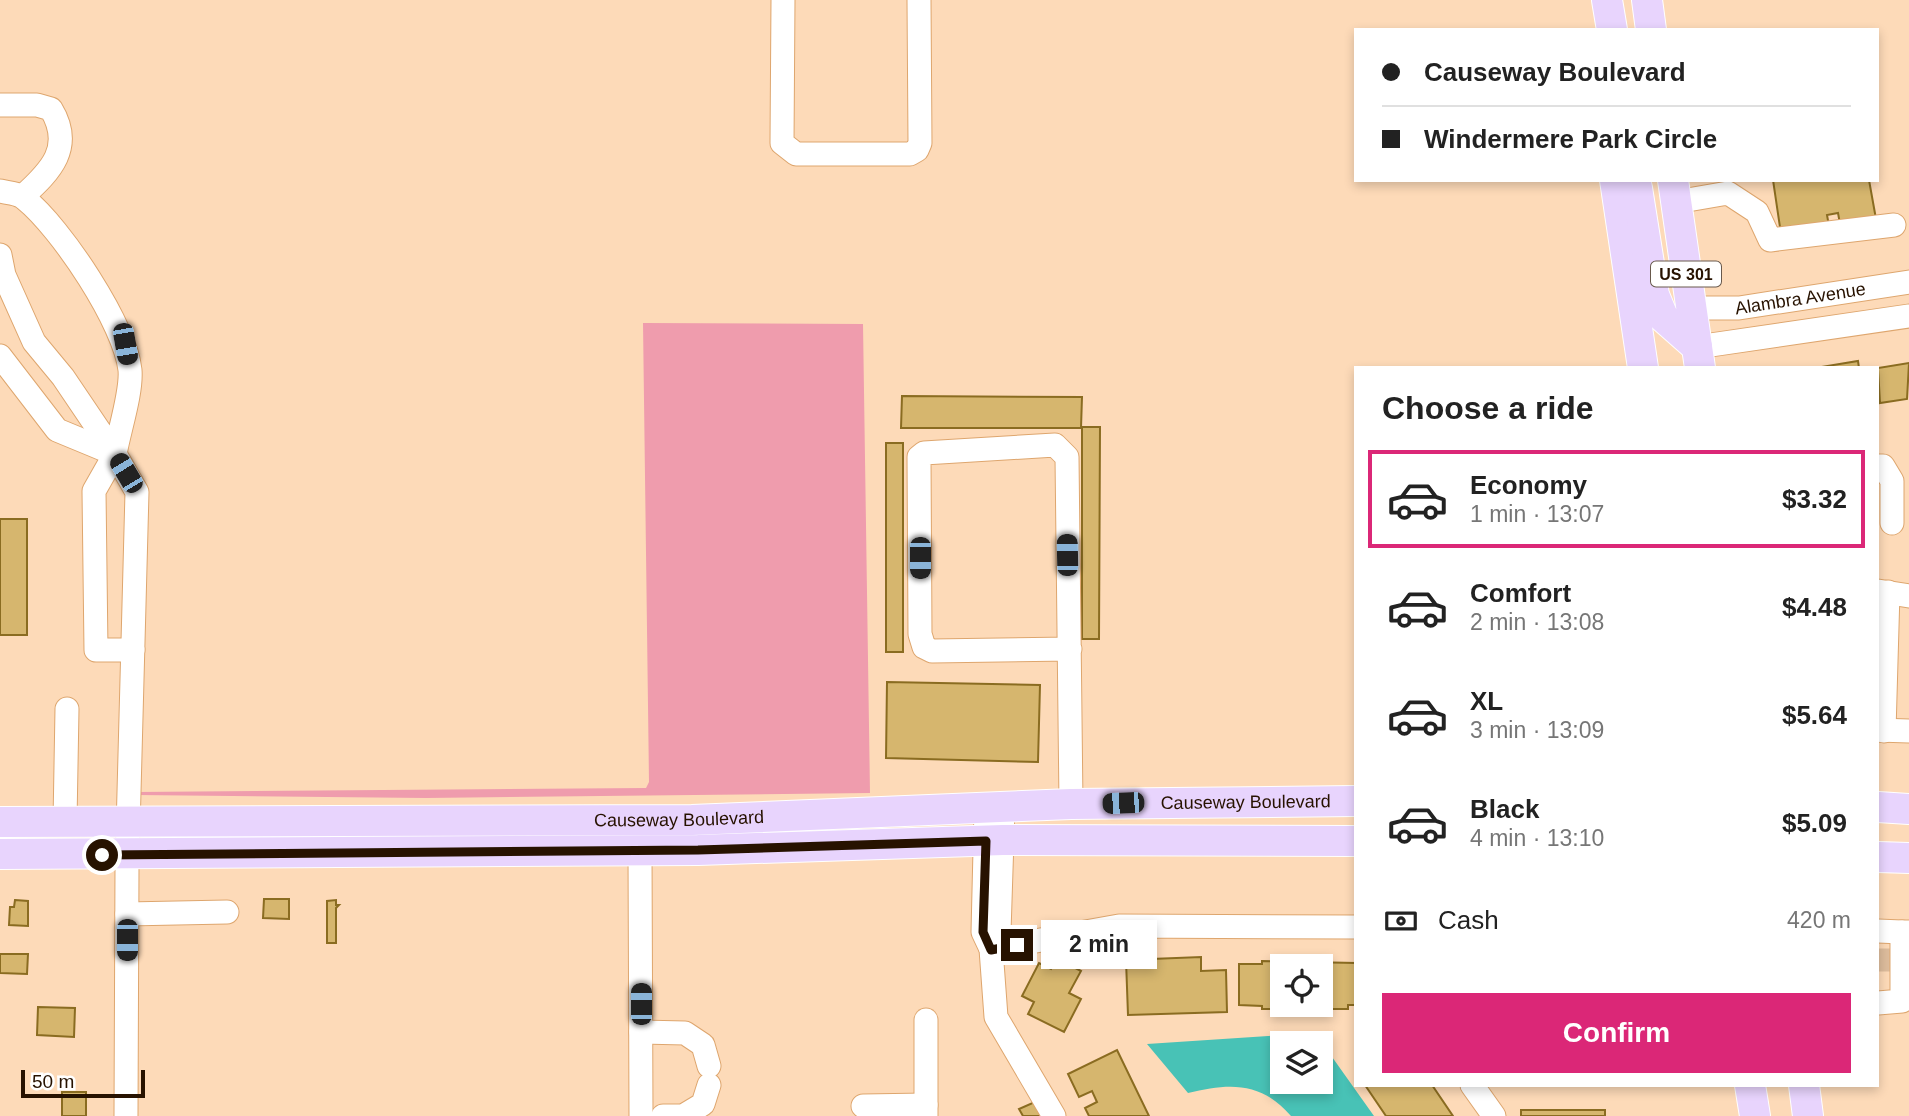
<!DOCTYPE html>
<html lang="en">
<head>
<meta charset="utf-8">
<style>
	body { margin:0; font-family:Arial,sans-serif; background:#f6f6f6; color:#222; height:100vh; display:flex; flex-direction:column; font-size:26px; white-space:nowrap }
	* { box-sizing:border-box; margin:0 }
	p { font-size:23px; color:#767676 }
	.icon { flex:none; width:38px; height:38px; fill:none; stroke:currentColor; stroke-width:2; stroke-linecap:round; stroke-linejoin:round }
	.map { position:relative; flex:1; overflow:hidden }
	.side { position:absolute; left:1354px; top:366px; width:525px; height:721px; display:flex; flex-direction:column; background:#fff; border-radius:0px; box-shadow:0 4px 10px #0003 }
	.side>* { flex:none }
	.banner { position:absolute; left:1354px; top:28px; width:525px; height:154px; border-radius:0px; box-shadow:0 4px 10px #0003; display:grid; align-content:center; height:154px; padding:0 28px; background:#fff }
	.buttons { position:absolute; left:1270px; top:954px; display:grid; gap:14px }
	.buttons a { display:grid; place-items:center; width:63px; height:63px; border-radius:0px; background:#fff; box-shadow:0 4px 10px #0003; font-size:35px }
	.scale { position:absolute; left:21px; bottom:18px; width:124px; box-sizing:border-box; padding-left:7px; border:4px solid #271200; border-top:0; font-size:19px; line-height:24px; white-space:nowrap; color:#271200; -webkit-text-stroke:5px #fff; paint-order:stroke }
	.end { position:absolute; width:32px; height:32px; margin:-16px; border:9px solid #271200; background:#fff; box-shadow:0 0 0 4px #fff }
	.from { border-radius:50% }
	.bubble { position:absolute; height:49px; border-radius:0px; background:#fff; box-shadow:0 4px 10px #0003; font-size:23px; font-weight:600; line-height:49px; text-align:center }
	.car { position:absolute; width:21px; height:42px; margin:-21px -10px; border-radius:9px; box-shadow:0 0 5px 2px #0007; background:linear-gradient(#222 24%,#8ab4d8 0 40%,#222 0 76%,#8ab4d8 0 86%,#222 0) }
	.banner b { display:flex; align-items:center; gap:24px; height:66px; font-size:26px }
	.banner b+b { border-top:2px solid #e0e0e0 }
	.banner i { width:18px; height:18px; background:#222 }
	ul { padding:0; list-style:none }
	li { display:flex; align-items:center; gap:21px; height:98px; margin:0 14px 10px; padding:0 14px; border:4px solid transparent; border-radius:0px }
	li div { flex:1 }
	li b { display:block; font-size:26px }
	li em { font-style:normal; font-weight:600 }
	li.active { border-color:#db2777 }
	li>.icon { width:63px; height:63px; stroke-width:1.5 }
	h2 { padding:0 28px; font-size:32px; line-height:84px }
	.pay { display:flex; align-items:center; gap:18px; height:77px; padding:0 28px; font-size:26px }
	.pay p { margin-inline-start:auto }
	.button { display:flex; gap:14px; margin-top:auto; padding:14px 28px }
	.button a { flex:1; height:80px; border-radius:0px; background:#db2777; color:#fff; font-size:28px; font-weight:600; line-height:80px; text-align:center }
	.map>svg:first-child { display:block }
	.green { fill:#ef9cad }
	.water { fill:#48c2b6; fill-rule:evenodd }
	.building { fill:#d6b66e; stroke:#8a6c21; stroke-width:2; fill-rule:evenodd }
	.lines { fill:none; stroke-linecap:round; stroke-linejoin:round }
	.minor-tunnel { stroke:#ddbc9c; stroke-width:23; stroke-dasharray:23 11; stroke-linecap:butt }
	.minor-casing { stroke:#dea66e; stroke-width:25 }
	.major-casing { stroke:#fff; stroke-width:32 }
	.minor { stroke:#fff; stroke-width:23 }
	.major { stroke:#e8d4fd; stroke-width:30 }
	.route { stroke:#271200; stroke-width:9 }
	.labels { text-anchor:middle; stroke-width:6; stroke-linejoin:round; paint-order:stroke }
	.shield { fill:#fff; stroke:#68594c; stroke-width:2 }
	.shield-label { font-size:16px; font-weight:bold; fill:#271200 }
	.street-label { font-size:18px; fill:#271200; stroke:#fff }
</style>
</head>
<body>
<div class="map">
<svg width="1909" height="1116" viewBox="0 0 1909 1116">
	<rect width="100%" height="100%" fill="#fddab8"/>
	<!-- green -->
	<polygon class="green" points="643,323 863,324 870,793 426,798 137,795 137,792 646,788 649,782"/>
	<!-- water -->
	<path class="water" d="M1315 1033 1374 1116H1291C1261 1081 1229 1083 1188 1093L1147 1044ZM1283 1043H1321V1082H1283Z"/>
	<!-- building -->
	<g class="building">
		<polygon points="1773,180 1869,180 1876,219 1840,224 1838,213 1827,215 1829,226 1781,234"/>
		<polygon points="1858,361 1859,368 1821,368 1821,367"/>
		<polygon points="1909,363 1907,399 1880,403 1878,368"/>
		<polygon points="902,396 1082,397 1081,428 901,428"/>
		<polygon points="1082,427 1100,427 1099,639 1082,639"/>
		<rect x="886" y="443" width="17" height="209"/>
		<rect x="0" y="519" width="27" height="116"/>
		<polygon points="887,682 1040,685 1038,762 886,758"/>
		<polygon points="264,899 289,899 289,919 263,918"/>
		<polygon points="15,900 28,901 28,926 9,925 10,907 14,907"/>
		<polygon points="336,900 336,905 339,905 336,908 336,943 327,943 327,901"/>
		<polygon points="0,954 28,954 27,974 0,973"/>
		<polygon points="1201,957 1201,971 1226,970 1227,1012 1128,1015 1126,960"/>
		<polygon points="1057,958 1081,971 1069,993 1081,999 1064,1032 1028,1014 1034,1002 1022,996 1039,963 1051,969"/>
		<path d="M1262 961 1356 963V1005H1348V1009H1262V1006L1239 1005V964H1262ZM1283 966H1321V1004H1283Z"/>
		<polygon points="38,1007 75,1008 74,1037 37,1035"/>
		<polygon points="1117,1050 1149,1116 1089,1116 1085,1108 1097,1102 1092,1091 1079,1097 1068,1074"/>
		<polygon points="1365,1085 1432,1085 1453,1116 1386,1116"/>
		<rect x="62" y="1092" width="24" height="24"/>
		<polygon points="1037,1101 1044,1116 1023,1116 1019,1109"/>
		<rect x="1521" y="1110" width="84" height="6"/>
	</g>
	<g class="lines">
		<!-- minor-tunnel -->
		<polyline class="minor-tunnel" points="1878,960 1890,960"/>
		<defs>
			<g id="minor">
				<polyline points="783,0 782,143 796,154 910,154 917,150 920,143 919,0"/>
				<path d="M0 105H37L51 109C74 147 51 171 23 196"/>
				<path d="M0 191C8 193 19 193 25 199 61 228 125 324 130 370 132 392 119 431 115 454L63 377 34 342 4 275 0 255"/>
				<polyline points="1676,202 1728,193 1757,212 1770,240 1894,225"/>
				<path id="s1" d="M1691 308H1739L1909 282"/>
				<polyline points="1697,347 1909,316"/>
				<polyline points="0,356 57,430 115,454 137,492 127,867 126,1116"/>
				<polyline points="115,454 94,491 96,650 133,650"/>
				<polyline points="1878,466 1883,466 1892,481 1892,523"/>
				<polyline points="1878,591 1909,596"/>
				<polyline points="1070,649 932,651 924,647 920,634 919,457 924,453 1055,445 1067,457 1071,804"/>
				<polyline points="1878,730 1909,731"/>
				<polyline points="1884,731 1888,592"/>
				<polyline points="986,809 983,932 991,949 996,1017 1054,1116"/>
				<polyline points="65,822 67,709"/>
				<polyline points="640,851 641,1116"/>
				<polyline points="127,914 227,912"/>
				<polyline points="1878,931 1902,932"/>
				<polyline points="991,949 1119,926 1356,927"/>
				<polyline points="991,949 999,932 1003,808"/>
				<polyline points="1878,1003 1902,1001 1902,932 1909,932"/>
				<polyline points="926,1020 926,1116"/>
				<polyline points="641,1032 685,1033 703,1045 709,1066"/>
				<polyline points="1472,1085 1494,1116"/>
				<polyline points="863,1106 926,1105"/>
				<polyline points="663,1116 683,1116 703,1104 709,1085"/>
			</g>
			<g id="major">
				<polyline points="1607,0 1612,30"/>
				<polyline points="1647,0 1651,30"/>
				<polyline points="1615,180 1643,368"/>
				<polyline points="1673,180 1700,368"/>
				<polyline points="1637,188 1654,295 1663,317 1697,347"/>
				<polyline points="1878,807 1909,809"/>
				<path id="s2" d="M0 822 692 820 1071 804 1356 801"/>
				<polyline points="0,854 698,850 1003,840 1356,841"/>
				<polyline points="1878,857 1909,858"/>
				<polyline points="1750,1085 1755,1116"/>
				<polyline points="1804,1085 1808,1116"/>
			</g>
		</defs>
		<!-- minor casing -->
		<use href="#minor" class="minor-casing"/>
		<!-- major casing -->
		<use href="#major" class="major-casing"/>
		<!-- minor -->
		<use href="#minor" class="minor"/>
		<!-- major -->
		<use href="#major" class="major"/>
	</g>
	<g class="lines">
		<!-- route -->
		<polyline class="route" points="102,855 698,850 986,841 983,932 991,950 1017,945"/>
	</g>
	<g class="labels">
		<!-- shield labels -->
		<rect class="shield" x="1651" y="261.5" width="70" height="25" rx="5"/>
		<g class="shield-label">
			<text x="1686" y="280">US 301</text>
		</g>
		<!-- street labels -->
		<g class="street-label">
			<text dy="6" stroke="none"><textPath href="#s1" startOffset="110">Alambra Avenue</textPath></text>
			<text dy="6" stroke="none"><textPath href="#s2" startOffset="1246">Causeway Boulevard</textPath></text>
			<text dy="6" stroke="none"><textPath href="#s2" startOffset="679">Causeway Boulevard</textPath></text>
		</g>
	</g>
</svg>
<div class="buttons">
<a><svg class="icon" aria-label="locate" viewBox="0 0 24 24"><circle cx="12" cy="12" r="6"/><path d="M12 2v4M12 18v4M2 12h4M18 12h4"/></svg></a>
<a><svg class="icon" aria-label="layers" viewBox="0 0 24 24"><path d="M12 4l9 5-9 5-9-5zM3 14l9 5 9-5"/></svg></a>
</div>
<div class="scale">50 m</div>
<i class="end from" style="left:102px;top:855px"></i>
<i class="end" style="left:1017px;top:945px"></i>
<div class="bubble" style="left:1041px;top:920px;width:116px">2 min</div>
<i class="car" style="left:125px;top:344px;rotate:170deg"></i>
<i class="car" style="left:126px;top:473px;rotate:329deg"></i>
<i class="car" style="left:1067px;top:555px;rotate:359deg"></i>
<i class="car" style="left:920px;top:558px;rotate:180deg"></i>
<i class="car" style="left:1123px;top:803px;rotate:268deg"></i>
<i class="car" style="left:127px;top:940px;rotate:180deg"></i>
<i class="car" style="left:641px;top:1004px;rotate:0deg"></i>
<div class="banner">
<b><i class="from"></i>Causeway Boulevard</b>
<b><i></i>Windermere Park Circle</b>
</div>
<section class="side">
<h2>Choose a ride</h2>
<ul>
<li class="active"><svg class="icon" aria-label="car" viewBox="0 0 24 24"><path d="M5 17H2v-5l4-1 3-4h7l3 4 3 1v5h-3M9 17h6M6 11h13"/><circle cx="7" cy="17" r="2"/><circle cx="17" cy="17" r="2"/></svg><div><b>Economy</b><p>1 min · 13:07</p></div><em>$3.32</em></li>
<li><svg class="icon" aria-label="car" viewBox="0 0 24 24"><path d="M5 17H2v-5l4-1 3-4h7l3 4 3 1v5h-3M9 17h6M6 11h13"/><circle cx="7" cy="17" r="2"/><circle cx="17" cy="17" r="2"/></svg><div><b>Comfort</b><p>2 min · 13:08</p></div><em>$4.48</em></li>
<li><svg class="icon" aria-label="car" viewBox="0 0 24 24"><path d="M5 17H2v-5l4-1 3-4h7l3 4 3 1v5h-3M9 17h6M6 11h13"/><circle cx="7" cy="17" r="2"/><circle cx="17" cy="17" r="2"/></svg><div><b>XL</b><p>3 min · 13:09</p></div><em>$5.64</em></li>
<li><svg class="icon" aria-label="car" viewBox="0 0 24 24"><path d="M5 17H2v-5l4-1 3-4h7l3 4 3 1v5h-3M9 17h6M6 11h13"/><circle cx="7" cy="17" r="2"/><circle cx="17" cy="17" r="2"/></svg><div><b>Black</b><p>4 min · 13:10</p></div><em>$5.09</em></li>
</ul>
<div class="pay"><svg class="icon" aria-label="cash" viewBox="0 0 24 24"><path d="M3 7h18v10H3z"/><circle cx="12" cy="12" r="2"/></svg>Cash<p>420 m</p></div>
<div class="button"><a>Confirm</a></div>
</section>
</div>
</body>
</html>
